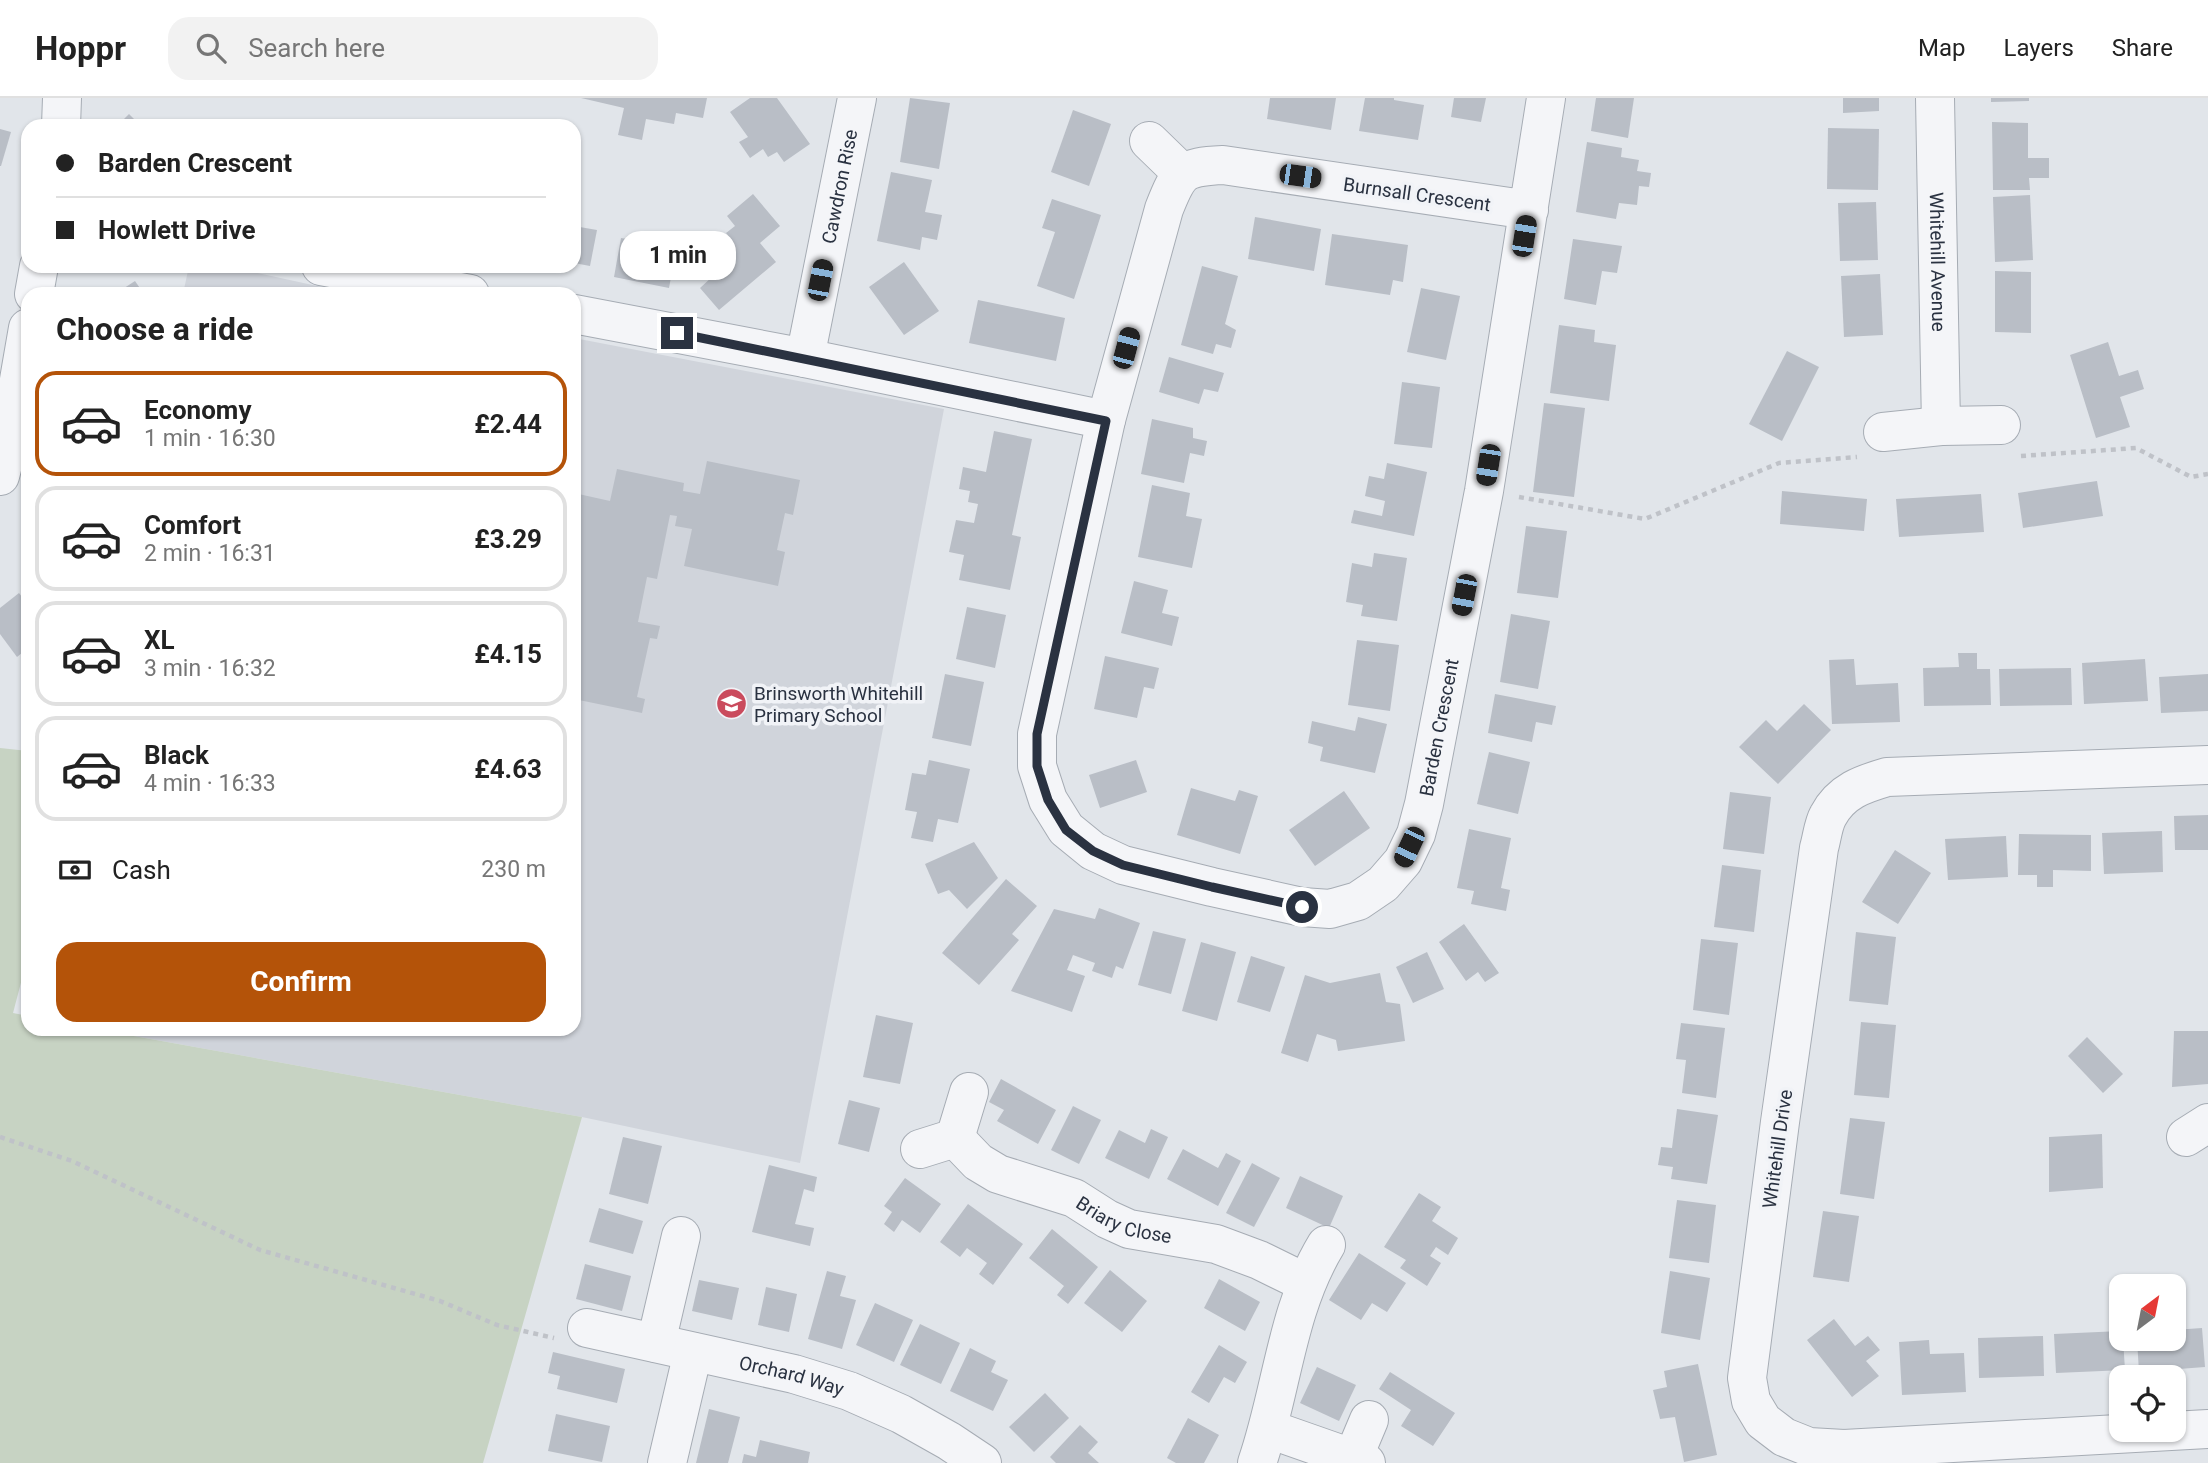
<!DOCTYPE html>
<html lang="en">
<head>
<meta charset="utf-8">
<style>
	body { margin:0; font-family:Roboto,sans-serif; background:#f2f2f2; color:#222; height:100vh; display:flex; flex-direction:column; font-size:26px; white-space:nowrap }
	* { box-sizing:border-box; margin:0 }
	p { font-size:23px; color:#767676 }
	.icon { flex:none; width:38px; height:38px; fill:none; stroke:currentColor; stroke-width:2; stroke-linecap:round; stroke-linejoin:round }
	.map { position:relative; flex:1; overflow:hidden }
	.details { position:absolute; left:21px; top:189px; width:560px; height:749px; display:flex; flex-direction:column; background:#fff; border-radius:21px; box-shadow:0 2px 5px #0004 }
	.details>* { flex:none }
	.guide { position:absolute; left:21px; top:21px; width:560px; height:154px; border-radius:21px; box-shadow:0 2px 5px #0004; display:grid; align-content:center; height:154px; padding:0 35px; background:#fff }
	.needle { width:46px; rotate:32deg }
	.controls { position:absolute; left:2109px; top:1176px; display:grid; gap:14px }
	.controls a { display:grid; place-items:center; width:77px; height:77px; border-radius:14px; background:#fff; box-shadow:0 2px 5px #0004; font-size:35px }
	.end { position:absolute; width:32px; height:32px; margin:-16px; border:9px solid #2a3241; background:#fff; box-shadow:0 0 0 4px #fff }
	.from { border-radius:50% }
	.bubble { position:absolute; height:49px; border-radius:21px; background:#fff; box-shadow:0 2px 5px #0004; font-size:23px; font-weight:700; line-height:49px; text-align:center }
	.car { position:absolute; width:21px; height:42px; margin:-21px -10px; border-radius:9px; box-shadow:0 0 5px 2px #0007; background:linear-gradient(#222 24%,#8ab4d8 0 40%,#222 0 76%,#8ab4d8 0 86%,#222 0) }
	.guide b { display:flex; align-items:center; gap:24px; height:66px; font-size:26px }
	.guide b+b { border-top:2px solid #e0e0e0 }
	.guide i { width:18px; height:18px; background:#222 }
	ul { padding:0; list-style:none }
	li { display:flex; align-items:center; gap:21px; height:105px; margin:0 14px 10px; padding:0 21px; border:4px solid #e0e0e0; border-radius:21px }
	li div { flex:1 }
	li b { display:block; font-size:26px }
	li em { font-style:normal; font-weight:700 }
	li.selected { border-color:#b45309 }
	li>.icon { width:63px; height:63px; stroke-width:1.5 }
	h2 { padding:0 35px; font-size:32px; line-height:84px }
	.pay { display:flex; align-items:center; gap:18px; height:77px; padding:0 35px; font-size:26px }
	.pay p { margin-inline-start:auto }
	.action { display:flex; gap:14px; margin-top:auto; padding:14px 35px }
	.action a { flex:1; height:80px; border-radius:21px; background:#b45309; color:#fff; font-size:28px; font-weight:700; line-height:80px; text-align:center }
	header { display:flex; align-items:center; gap:42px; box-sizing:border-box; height:98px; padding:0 35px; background:#fff; border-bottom:2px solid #e0e0e0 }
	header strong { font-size:33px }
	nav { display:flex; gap:38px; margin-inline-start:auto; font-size:24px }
	.search { width:490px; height:63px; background:#f2f2f2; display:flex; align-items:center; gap:18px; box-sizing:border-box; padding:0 24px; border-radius:21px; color:#767676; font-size:26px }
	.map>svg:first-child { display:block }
	.built { fill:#d0d4db }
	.green { fill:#c7d3c3 }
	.building { fill:#b9bec6 }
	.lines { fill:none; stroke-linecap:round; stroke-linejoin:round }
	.minor-casing { stroke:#a6acb4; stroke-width:40 }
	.path { stroke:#bfc2c8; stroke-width:4.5; stroke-dasharray:5 5; stroke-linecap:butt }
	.minor { stroke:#f4f5f8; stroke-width:38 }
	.route { stroke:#2a3241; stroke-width:9 }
	.labels { text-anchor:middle; stroke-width:7; stroke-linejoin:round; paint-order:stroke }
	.street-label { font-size:19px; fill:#2a3241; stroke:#f1f3f7 }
	.poi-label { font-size:19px; fill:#2a3241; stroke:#f1f3f7; text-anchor:start }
</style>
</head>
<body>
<header>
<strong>Hoppr</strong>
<div class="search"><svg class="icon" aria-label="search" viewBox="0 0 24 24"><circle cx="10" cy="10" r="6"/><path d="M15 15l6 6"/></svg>Search here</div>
<nav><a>Map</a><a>Layers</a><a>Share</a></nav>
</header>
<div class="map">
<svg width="2208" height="1365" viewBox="0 0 2208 1365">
	<rect width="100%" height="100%" fill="#e1e5ea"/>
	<!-- built -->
	<g class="built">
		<polygon points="189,168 225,168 354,196 183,196"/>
		<polygon points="574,240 944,311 800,1065 582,1019 95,931 574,931"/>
	</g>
	<!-- green -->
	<polygon class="green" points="0,650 28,653 28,858 13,915 28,918 28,931 95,931 582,1019 483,1365 0,1365"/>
	<!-- building -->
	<g class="building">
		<polygon points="581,0 707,0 703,20 676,15 674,26 646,21 642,42 618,37 624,10"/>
		<polygon points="750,0 777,0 810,46 784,64 777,54 768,59 763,51 750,60 739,44 748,39 730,14"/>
		<polygon points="910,0 950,5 939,71 900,64"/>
		<polygon points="1270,0 1336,0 1331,32 1267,21"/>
		<polygon points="1365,0 1394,0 1394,2 1424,7 1418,42 1359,33"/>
		<polygon points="1454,0 1486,0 1481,24 1451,19"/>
		<polygon points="1596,0 1634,0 1628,40 1591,33"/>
		<polygon points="1843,0 1879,0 1879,13 1843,15"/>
		<polygon points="1991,0 2029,0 2029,3 1991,4"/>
		<polygon points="1073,12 1111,26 1089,88 1051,74"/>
		<polygon points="129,16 141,28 117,28"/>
		<polygon points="1992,24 2028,25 2028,60 2049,60 2049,80 2029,80 2030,92 1993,92"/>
		<polygon points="1828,30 1879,31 1878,92 1827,91"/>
		<polygon points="0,31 11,34 1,68 0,68"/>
		<polygon points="1587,44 1622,50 1621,59 1639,62 1637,73 1651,75 1649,89 1639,88 1637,107 1619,105 1616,121 1576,114"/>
		<polygon points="891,74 932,82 925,114 942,117 937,142 922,139 920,152 877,143"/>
		<polygon points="753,96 780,128 760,145 776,164 719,212 700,190 713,178 703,166 732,142 726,135 735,128 727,118"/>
		<polygon points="2030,97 2033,162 1995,164 1993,99"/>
		<polygon points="1052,101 1101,117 1074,201 1037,188 1055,134 1042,130"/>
		<polygon points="1876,104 1878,162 1840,163 1838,105"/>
		<polygon points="1255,119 1321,131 1314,173 1248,161"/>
		<polygon points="574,128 597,132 590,168 574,165"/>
		<polygon points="652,134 669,137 667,146 677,148 669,190 614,179 621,140 650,145"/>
		<polygon points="1332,136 1408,147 1403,184 1393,182 1390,197 1325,187"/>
		<polygon points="1573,141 1622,148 1617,175 1602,173 1596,207 1564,201"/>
		<polygon points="904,164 939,213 904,237 869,189"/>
		<polygon points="1202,168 1238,178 1225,226 1236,232 1231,250 1216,246 1213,256 1181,247"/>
		<polygon points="1995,173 2031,174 2031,235 1995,234"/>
		<polygon points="1880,176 1883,237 1844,239 1841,178"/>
		<polygon points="135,183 144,196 115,196"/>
		<polygon points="1421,190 1460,198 1446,262 1407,254"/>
		<polygon points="978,202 1065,220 1056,263 969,245"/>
		<polygon points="1559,227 1595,232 1594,244 1616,247 1609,303 1550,295"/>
		<polygon points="2108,244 2119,278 2138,272 2144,291 2120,299 2130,329 2096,340 2070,257"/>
		<polygon points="1787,253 1819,269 1782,343 1749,326"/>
		<polygon points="1169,259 1224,275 1218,294 1204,291 1199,306 1159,294"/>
		<polygon points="1402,284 1440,289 1432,350 1394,346"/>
		<polygon points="1544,305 1585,310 1574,399 1533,394"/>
		<polygon points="1152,321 1193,330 1193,340 1207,343 1204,358 1190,355 1184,385 1141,376"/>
		<polygon points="994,333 1032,341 1012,437 1021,439 1010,492 959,482 964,457 949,454 956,422 974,425 978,406 968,404 970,393 959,391 963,369 986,374"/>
		<polygon points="707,363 800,382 793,417 785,415 777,452 785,454 778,488 684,468 692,431 675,428 677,418 670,417 657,481 647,479 638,524 660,528 657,541 650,540 637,599 645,601 642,615 574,601 574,395 610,403 617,371 684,385 683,393 700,396"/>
		<polygon points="1387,365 1427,374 1414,438 1351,425 1354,412 1382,418 1385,403 1365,398 1369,378 1384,381"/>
		<polygon points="2097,383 2103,418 2023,430 2018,395"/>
		<polygon points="1152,387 1190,395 1186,418 1202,421 1192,470 1138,459"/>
		<polygon points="1782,393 1867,401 1864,433 1780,426"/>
		<polygon points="1981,396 1984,434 1899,439 1896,401"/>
		<polygon points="1526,428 1567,433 1558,500 1517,495"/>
		<polygon points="1374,455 1407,460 1397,523 1361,518 1363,507 1346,504 1352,465 1372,469"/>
		<polygon points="1134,483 1168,492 1162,515 1179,519 1172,548 1121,535"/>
		<polygon points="19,495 28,507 28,550 17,559 0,536 0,510"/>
		<polygon points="967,509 1006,517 995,570 956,561"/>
		<polygon points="1511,516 1550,523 1538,591 1500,584"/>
		<polygon points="1357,542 1399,547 1390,613 1348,607"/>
		<polygon points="1958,555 1977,555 1977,571 1990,571 1991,607 1924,608 1923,570 1959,569"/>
		<polygon points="1105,558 1159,570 1154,591 1144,589 1137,620 1094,611"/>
		<polygon points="1854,561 1856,587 1898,585 1900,624 1832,626 1829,562"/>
		<polygon points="2145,561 2148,603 2084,606 2082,565"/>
		<polygon points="2071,570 2072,607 2000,608 1999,571"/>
		<polygon points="945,576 984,584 971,648 932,640"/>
		<polygon points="2208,576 2208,613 2161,615 2159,579"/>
		<polygon points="1495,596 1556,608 1552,627 1536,624 1532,644 1488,635"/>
		<polygon points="1804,606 1831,632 1778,686 1739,649 1766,622 1777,633"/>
		<polygon points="1358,619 1387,626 1375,675 1320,663 1323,649 1308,645 1312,623 1355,633"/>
		<polygon points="1489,654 1530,664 1518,716 1477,706"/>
		<polygon points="929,662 970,671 958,725 938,721 933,744 911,740 917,714 905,712 912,675 926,677"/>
		<polygon points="1136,662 1147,694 1100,710 1089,677"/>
		<polygon points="1191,690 1235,703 1239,692 1258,698 1240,756 1177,737"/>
		<polygon points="1344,693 1370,730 1315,768 1289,732"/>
		<polygon points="1730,694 1771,699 1764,756 1723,751"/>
		<polygon points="2208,717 2208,752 2175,752 2174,718"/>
		<polygon points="1469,731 1511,740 1501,790 1510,792 1506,813 1471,806 1474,793 1457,790"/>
		<polygon points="2162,733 2163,774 2104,776 2102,735"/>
		<polygon points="2019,736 2091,737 2091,773 2053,772 2053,789 2037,789 2037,777 2018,777"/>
		<polygon points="2006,738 2008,779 1948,782 1945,741"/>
		<polygon points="974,744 998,780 967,811 949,792 938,796 925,766"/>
		<polygon points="1895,752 1931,775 1898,826 1862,804"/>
		<polygon points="1722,767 1761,772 1754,834 1714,829"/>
		<polygon points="1006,781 1037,808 1012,836 1019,842 979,887 942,855"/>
		<polygon points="1099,810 1140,825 1123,871 1116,868 1112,880 1092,873 1095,865 1073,857 1067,872 1085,878 1072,914 1011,893 1054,811 1095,821"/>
		<polygon points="1464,826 1499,875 1485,884 1478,874 1466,883 1439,844"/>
		<polygon points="1153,833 1186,841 1171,896 1138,887"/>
		<polygon points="1856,834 1896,839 1888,907 1849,903"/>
		<polygon points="1701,841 1738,845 1729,917 1693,912"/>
		<polygon points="1201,844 1236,854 1217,923 1182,913"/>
		<polygon points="1427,854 1444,891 1413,905 1396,869"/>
		<polygon points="1251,858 1285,869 1270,914 1237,904"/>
		<polygon points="1380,875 1386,904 1400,906 1405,943 1338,953 1336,942 1317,936 1308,964 1281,955 1305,877 1330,885"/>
		<polygon points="876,917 913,925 900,986 863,979"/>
		<polygon points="1861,924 1896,927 1889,1000 1854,997"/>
		<polygon points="1681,925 1725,930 1716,1000 1682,995 1686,962 1676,961"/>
		<polygon points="2174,933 2208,933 2208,986 2172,989"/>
		<polygon points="2087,939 2123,976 2103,995 2068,958"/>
		<polygon points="1001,981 1056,1012 1038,1046 997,1023 1004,1012 989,1004"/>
		<polygon points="849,1002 880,1010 869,1054 838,1046"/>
		<polygon points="1073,1008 1101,1022 1079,1066 1051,1052"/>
		<polygon points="1677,1011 1718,1017 1707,1086 1671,1081 1673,1069 1658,1067 1661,1049 1672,1050"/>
		<polygon points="1850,1020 1885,1024 1874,1101 1840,1096"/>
		<polygon points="1151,1031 1168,1039 1149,1081 1105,1060 1119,1032 1145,1045"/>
		<polygon points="2102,1036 2103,1090 2049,1094 2049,1039"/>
		<polygon points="623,1039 662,1048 648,1106 609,1096"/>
		<polygon points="1183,1051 1218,1070 1226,1055 1241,1063 1218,1108 1167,1081"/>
		<polygon points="1252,1065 1280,1080 1254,1129 1226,1115"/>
		<polygon points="769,1067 817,1079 814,1094 804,1091 795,1126 814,1130 810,1148 752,1134"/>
		<polygon points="1300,1078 1343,1098 1329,1130 1286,1110"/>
		<polygon points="905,1080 941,1106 920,1135 902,1122 894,1134 884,1126 892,1114 884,1108"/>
		<polygon points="1419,1095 1441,1109 1432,1123 1458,1140 1448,1157 1436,1149 1430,1158 1441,1165 1427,1188 1400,1170 1406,1162 1384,1149"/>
		<polygon points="1677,1102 1716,1107 1709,1165 1669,1160"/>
		<polygon points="968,1106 1023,1146 993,1187 979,1176 987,1165 967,1150 960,1159 940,1144"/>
		<polygon points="599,1110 643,1123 633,1156 589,1144"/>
		<polygon points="1823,1113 1859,1118 1849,1184 1813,1179"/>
		<polygon points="1052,1131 1098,1169 1068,1206 1057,1197 1064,1188 1029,1160"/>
		<polygon points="1359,1155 1406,1185 1387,1214 1372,1205 1361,1222 1329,1202"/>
		<polygon points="585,1166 631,1178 622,1213 576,1201"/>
		<polygon points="1110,1172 1147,1203 1122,1234 1084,1205"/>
		<polygon points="827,1173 846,1178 840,1198 856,1202 842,1251 808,1241"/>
		<polygon points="1670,1173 1710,1180 1700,1242 1661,1235"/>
		<polygon points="1219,1181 1260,1204 1245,1233 1204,1210"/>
		<polygon points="699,1182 739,1190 732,1222 692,1213"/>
		<polygon points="766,1189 797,1196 789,1234 758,1227"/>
		<polygon points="875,1205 913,1222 894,1264 856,1247"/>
		<polygon points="1834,1221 1855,1248 1868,1238 1880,1252 1866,1263 1879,1278 1852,1299 1807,1242"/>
		<polygon points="920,1226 960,1245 941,1286 900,1267"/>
		<polygon points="2202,1230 2205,1269 2139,1274 2137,1241 2174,1241 2174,1232"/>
		<polygon points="2121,1233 2121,1241 2123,1241 2125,1272 2056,1275 2054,1236"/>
		<polygon points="2043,1238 2044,1278 1979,1280 1978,1240"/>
		<polygon points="1929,1242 1930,1256 1964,1255 1966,1294 1902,1297 1899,1244"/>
		<polygon points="1219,1247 1247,1264 1235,1285 1224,1279 1209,1305 1191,1294"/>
		<polygon points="970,1250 996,1263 991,1274 1008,1282 993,1313 950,1293"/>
		<polygon points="553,1254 625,1271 617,1305 557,1291 560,1278 548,1275"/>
		<polygon points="1698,1266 1717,1357 1684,1364 1675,1319 1660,1321 1653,1292 1667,1289 1664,1273"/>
		<polygon points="1317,1269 1356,1287 1339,1323 1300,1305"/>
		<polygon points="1390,1274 1455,1315 1433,1348 1401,1328 1411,1312 1379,1291"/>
		<polygon points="1045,1295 1069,1320 1034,1354 1009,1329"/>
		<polygon points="709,1311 740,1319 728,1365 696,1365"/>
		<polygon points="556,1316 610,1328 602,1364 548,1353"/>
		<polygon points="1188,1320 1219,1337 1204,1365 1176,1365 1167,1360"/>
		<polygon points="1080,1327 1098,1344 1088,1355 1099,1365 1056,1365 1050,1359"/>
		<polygon points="760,1342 810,1354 808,1365 742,1365 744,1356 756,1359"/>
	</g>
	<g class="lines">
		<defs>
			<g id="minor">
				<path id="s1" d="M1935 0 1941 328"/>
				<polyline points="61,28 62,0"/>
				<polyline points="1149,43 1182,75"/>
				<path id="s2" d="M1529 112 1223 67C1182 69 1179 73 1164 111L1106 322 1037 636V668L1048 702 1066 731 1093 753 1123 767 1212 789 1302 809 1330 811 1358 803 1383 786 1403 763 1416 736 1424 706 1484 393 1546 0"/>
				<polyline points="321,168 470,196"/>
				<polyline points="34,196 39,168"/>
				<polyline points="574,216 805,260 1106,322"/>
				<path id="s3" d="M805 260 857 0"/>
				<polyline points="1883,334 1941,328 2001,327"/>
				<polyline points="0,378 7,351 28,230"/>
				<path d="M2208 667 1887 679C1863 686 1841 693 1828 718 1823 727 1822 740 1819 750L1780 1024 1747 1280 1751 1303 1763 1323 1784 1339 1809 1349 1844 1351 2208 1331"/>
				<polyline points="2186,1039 2208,1025"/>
				<path id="s4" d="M955 1040 978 1064 998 1076 1074 1100 1107 1121 1129 1131 1216 1146 1259 1162 1306 1185"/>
				<polyline points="920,1051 955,1040 969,994"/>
				<path id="s5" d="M587 1230 794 1276 849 1293 901 1316 949 1343 982 1365"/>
				<polyline points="656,1245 681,1138"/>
				<polyline points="1269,1331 1366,1365"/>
				<polyline points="1353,1360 1369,1322"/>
				<polyline points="667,1365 693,1254"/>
				<path d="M1257 1365C1282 1293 1286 1213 1326 1147"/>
			</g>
		</defs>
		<!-- minor casing -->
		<use href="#minor" class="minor-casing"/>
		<!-- path -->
		<g class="path">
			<polyline points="2021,358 2136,350 2191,379 2208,376"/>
			<polyline points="1519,399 1645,421 1779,365 1857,359"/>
			<polyline points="0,1039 72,1063 260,1152 440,1203 497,1227 554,1240"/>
		</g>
		<!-- minor -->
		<use href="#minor" class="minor"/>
	</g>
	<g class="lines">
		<!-- route -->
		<polyline class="route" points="677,235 1106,323 1037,636 1037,668 1048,702 1066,732 1093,753 1123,767 1212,789 1302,809"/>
	</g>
	<!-- icons -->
	<defs>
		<symbol id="school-disc" viewBox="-11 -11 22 22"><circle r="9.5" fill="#ca4b5d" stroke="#f1f3f7"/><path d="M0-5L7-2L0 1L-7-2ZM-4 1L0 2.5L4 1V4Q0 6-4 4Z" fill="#fff"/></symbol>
	</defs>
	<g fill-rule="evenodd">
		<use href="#school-disc" x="714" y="588" width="35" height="35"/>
	</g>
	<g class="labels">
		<!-- street labels -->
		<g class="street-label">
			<text dy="7" stroke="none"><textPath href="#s3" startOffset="175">Cawdron Rise</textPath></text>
			<text transform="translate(1417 96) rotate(8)" y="7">Burnsall Crescent</text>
			<text dy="7" stroke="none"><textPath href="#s1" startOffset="164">Whitehill Avenue</textPath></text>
			<text dy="7" stroke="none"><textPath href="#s2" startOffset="1542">Barden Crescent</textPath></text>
			<text transform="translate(1777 1051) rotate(-82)" y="7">Whitehill Drive</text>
			<text dy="7" stroke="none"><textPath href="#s4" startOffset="192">Briary Close</textPath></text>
			<text dy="7" stroke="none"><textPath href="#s5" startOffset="210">Orchard Way</textPath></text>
		</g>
		<!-- poi labels -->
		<g class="poi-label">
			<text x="754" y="602">Brinsworth Whitehill<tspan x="754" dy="22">Primary School</tspan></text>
		</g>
	</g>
</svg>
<div class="controls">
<a><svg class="needle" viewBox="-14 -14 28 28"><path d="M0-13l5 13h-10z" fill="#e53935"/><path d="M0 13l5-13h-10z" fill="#767676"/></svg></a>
<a><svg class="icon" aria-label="locate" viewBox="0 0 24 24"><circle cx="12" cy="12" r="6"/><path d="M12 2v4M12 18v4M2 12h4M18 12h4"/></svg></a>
</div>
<i class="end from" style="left:1302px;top:809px"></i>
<i class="end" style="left:677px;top:235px"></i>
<div class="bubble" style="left:620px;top:133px;width:116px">1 min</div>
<i class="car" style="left:1300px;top:78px;rotate:98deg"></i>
<i class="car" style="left:1524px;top:138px;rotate:9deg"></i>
<i class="car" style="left:820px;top:182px;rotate:11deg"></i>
<i class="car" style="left:1126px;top:250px;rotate:15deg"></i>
<i class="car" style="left:1488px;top:367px;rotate:189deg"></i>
<i class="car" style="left:1464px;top:497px;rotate:191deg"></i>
<i class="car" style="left:1409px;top:749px;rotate:205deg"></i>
<div class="guide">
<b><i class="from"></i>Barden Crescent</b>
<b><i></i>Howlett Drive</b>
</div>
<section class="details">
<h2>Choose a ride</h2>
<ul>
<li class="selected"><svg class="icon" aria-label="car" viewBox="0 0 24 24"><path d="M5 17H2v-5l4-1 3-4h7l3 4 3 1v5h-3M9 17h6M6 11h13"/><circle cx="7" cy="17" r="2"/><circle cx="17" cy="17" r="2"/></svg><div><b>Economy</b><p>1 min · 16:30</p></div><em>£2.44</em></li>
<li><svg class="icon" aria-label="car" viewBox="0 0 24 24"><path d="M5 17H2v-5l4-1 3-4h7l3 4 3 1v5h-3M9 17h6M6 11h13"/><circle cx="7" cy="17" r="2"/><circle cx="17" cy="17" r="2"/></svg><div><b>Comfort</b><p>2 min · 16:31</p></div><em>£3.29</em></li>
<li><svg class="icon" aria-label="car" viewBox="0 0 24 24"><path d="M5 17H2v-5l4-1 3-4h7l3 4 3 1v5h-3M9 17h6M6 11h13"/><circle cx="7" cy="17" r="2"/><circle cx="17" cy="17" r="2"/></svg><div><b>XL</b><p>3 min · 16:32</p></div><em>£4.15</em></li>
<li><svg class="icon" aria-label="car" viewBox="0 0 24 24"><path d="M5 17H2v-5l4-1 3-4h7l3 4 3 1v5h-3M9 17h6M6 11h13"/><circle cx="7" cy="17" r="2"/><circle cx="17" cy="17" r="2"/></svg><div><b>Black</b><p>4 min · 16:33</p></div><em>£4.63</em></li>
</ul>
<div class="pay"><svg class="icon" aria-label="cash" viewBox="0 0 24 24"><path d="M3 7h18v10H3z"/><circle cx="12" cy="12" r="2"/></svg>Cash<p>230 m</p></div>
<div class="action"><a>Confirm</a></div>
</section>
</div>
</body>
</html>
